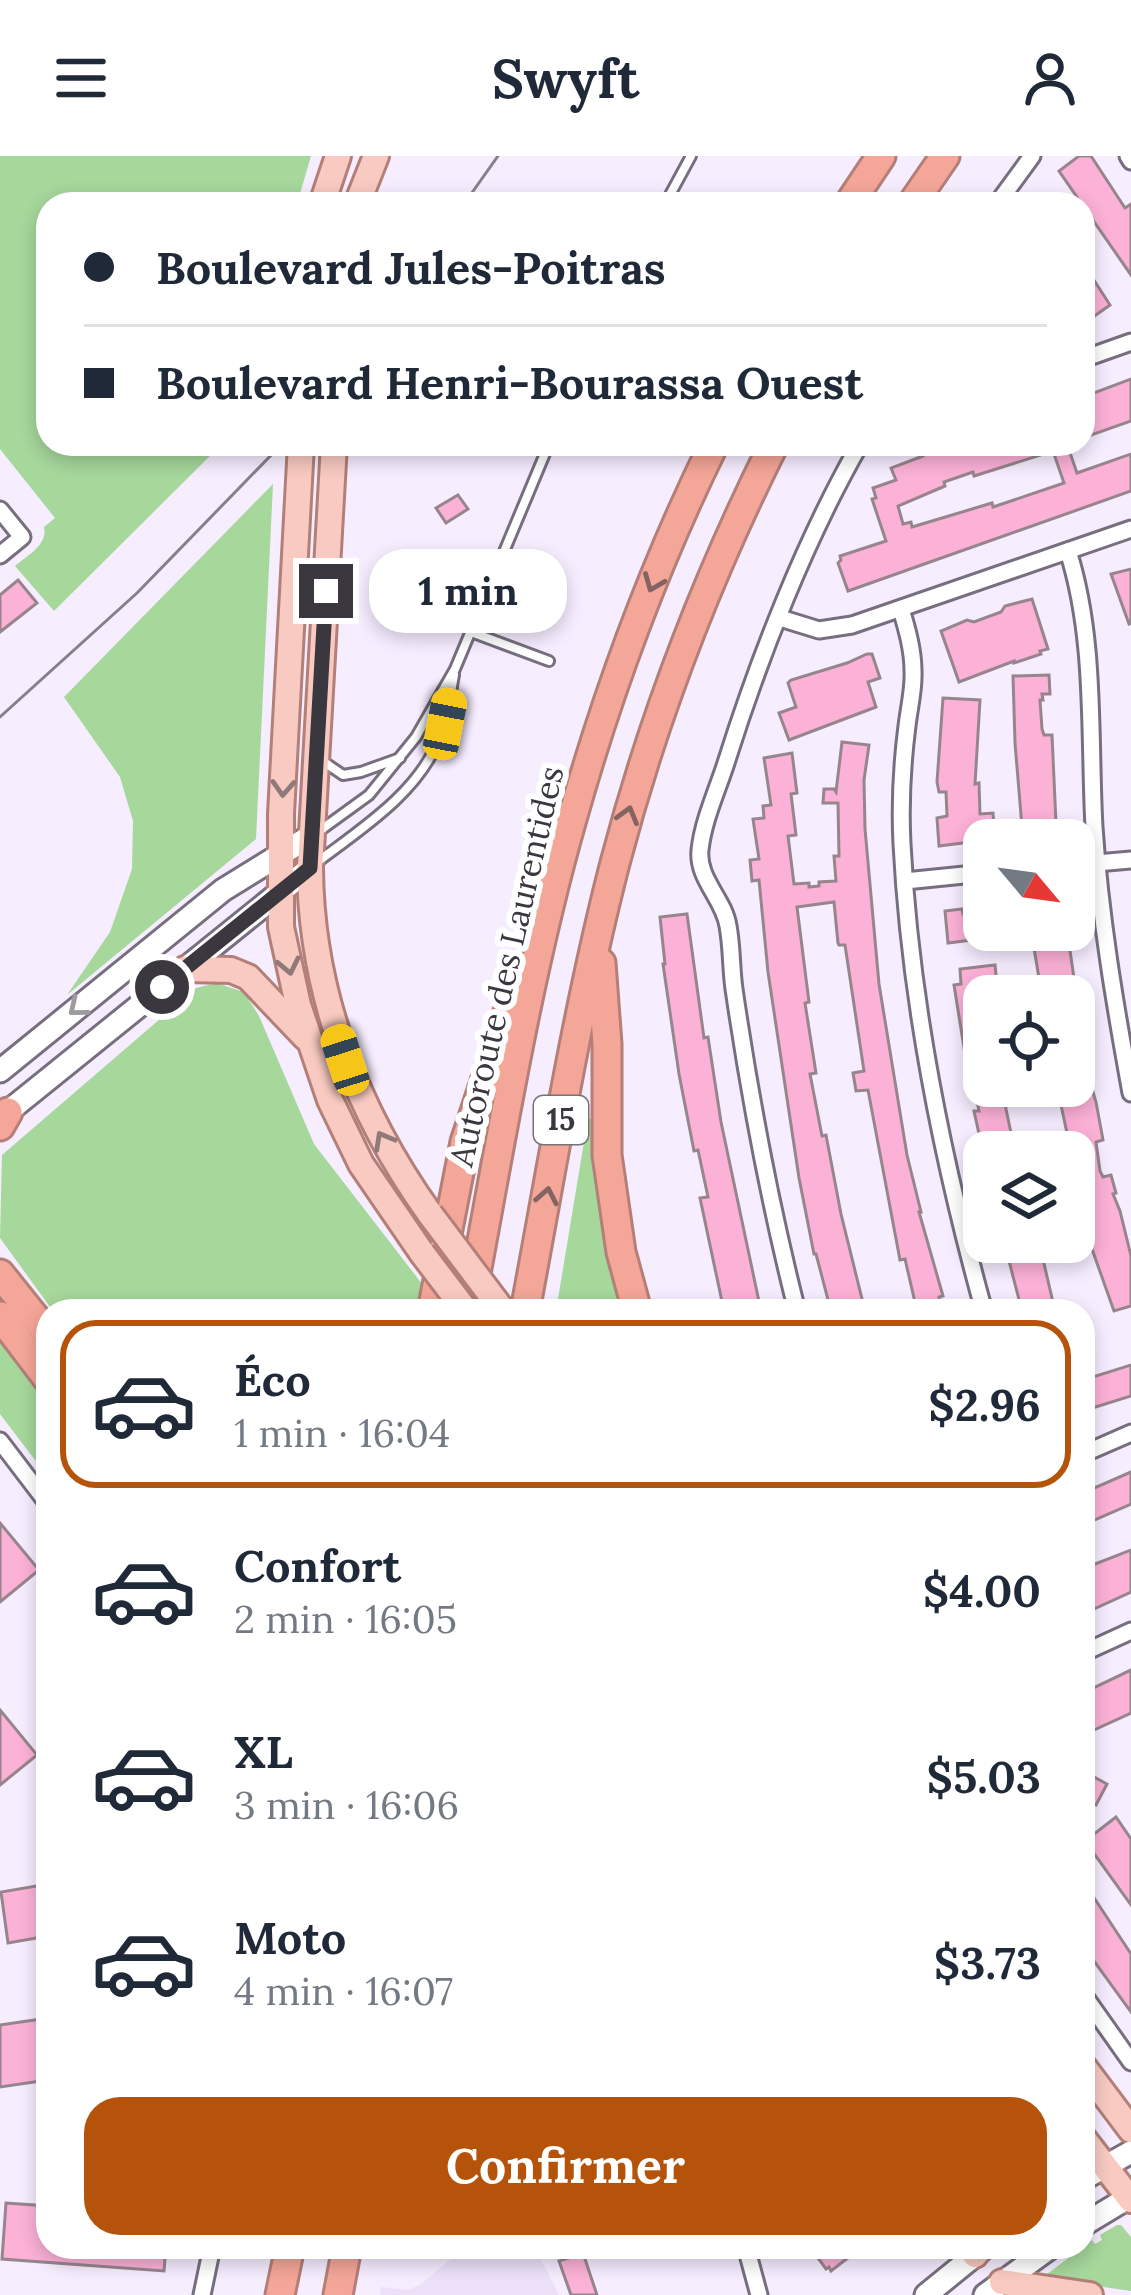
<!DOCTYPE html>
<html lang="fr">
<head>
<meta charset="utf-8">
<style>
	body { margin:0; font-family:Lora,serif; background:#f6f6f7; color:#1f2937; height:100vh; display:flex; flex-direction:column; font-size:45px; white-space:nowrap }
	* { box-sizing:border-box; margin:0 }
	p { font-size:39px; color:#747a83 }
	.icon { flex:none; width:66px; height:66px; fill:none; stroke:currentColor; stroke-width:2; stroke-linecap:round; stroke-linejoin:round }
	.map { position:relative; flex:1; overflow:hidden }
	.details { position:absolute; left:36px; top:1143px; width:1059px; height:960px; display:flex; flex-direction:column; background:#fff; border-radius:36px; box-shadow:0 6px 18px #0003 }
	.details>* { flex:none }
	.hud { position:absolute; left:36px; top:36px; width:1059px; height:264px; border-radius:36px; box-shadow:0 6px 18px #0003; display:grid; align-content:center; height:264px; padding:0 48px; background:#fff }
	.needle { width:78px; rotate:119deg }
	.buttons { position:absolute; left:963px; top:663px; display:grid; gap:24px }
	.buttons a { display:grid; place-items:center; width:132px; height:132px; border-radius:24px; background:#fff; box-shadow:0 6px 18px #0003; font-size:60px }
	.end { position:absolute; width:54px; height:54px; margin:-27px; border:15px solid #3b373e; background:#fff; box-shadow:0 0 0 6px #fff }
	.from { border-radius:50% }
	.bubble { position:absolute; height:84px; border-radius:36px; background:#fff; box-shadow:0 6px 18px #0003; font-size:39px; font-weight:700; line-height:84px; text-align:center }
	.car { position:absolute; width:36px; height:72px; margin:-36px -18px; border-radius:15px; box-shadow:0 0 9px 3px #0007; background:linear-gradient(#f5c518 24%,#345 0 40%,#f5c518 0 76%,#345 0 86%,#f5c518 0) }
	.hud b { display:flex; align-items:center; gap:42px; height:114px; font-size:45px }
	.hud b+b { border-top:3px solid #e0e1e3 }
	.hud i { width:30px; height:30px; background:#1f2937 }
	ul { padding:21px 0 0; list-style:none }
	li { display:flex; align-items:center; gap:36px; height:168px; margin:0 24px 18px; padding:0 24px; border:6px solid transparent; border-radius:36px }
	li div { flex:1 }
	li b { display:block; font-size:45px }
	li em { font-style:normal; font-weight:700 }
	li.selected { border-color:#b45309 }
	li>.icon { width:108px; height:108px; stroke-width:1.5 }
	.cta { display:flex; gap:24px; margin-top:auto; padding:24px 48px }
	.cta a { flex:1; height:138px; border-radius:36px; background:#b45309; color:#fff; font-size:48px; font-weight:700; line-height:138px; text-align:center }
	header { display:flex; justify-content:space-between; align-items:center; height:156px; padding:0 48px; background:#fff; font-size:54px; font-weight:700 }
	.map>svg:first-child { display:block }
	.built { fill:#ece1f9 }
	.green { fill:#a6d79b }
	.building { fill:#fcb1d7; stroke:#97858d; stroke-width:3; fill-rule:evenodd }
	.lines { fill:none; stroke-linecap:round; stroke-linejoin:round }
	.lane-casing { stroke:#776f7f; stroke-width:14 }
	.street-casing { stroke:#776f7f; stroke-width:21 }
	.secondary-casing { stroke:#776f7f; stroke-width:27 }
	.primary-casing { stroke:#b37f78; stroke-width:30 }
	.highway-casing { stroke:#b37f78; stroke-width:33 }
	.lane { stroke:#fff; stroke-width:8 }
	.street { stroke:#fff; stroke-width:15 }
	.secondary { stroke:#fff; stroke-width:21 }
	.primary { stroke:#f8cac1; stroke-width:24 }
	.highway { stroke:#f4a698; stroke-width:27 }
	.tram { stroke:#86808c; stroke-width:3 }
	.primary-bridge-casing { stroke:#b37f78; stroke-width:30; stroke-linecap:butt }
	.primary-bridge { stroke:#f8cac1; stroke-width:24 }
	.oneway { stroke:#856362 }
	.oneway2 { stroke:#907979 }
	.oneway3 { stroke:#9d9b9e }
	.route { stroke:#3b373e; stroke-width:15 }
	.labels { text-anchor:middle; stroke-width:12; stroke-linejoin:round; paint-order:stroke }
	.shield { fill:#fff; stroke:#767378; stroke-width:3 }
	.shield-label { font-size:30px; font-weight:bold; fill:#3b373e }
	.street-label { font-size:33px; fill:#3b373e; stroke:#fff }
</style>
</head>
<body>
<header><svg class="icon" aria-label="menu" viewBox="0 0 24 24"><path d="M4 6h16M4 12h16M4 18h16"/></svg>Swyft<svg class="icon" aria-label="person" viewBox="0 0 24 24"><circle cx="12" cy="8" r="4"/><path d="M4 21q1-7 8-7t8 7"/></svg></header>
<div class="map">
<svg width="1131" height="2139" viewBox="0 0 1131 2139">
	<rect width="100%" height="100%" fill="#f6edff"/>
	<!-- built -->
	<polygon class="built" points="465,2091 535,2091 559,2139 380,2139 381,2131 408,2134 420,2129"/>
	<!-- green -->
	<g class="green">
		<path d="M0 0H311L297 48H48V288H222L54 455 15 410C28 399 48 389 44 371L55 362 0 293Z"/>
		<polygon points="273,328 256,683 67,839 110,776 132,713 133,665 120,621 64,541"/>
		<polygon points="216,827 244,836 259,860 314,988 426,1133 420,1155 53,1155 0,1082 2,999 196,832"/>
		<polygon points="588,962 599,965 630,1155 556,1155"/>
		<polygon points="0,1185 48,1246 48,1321 0,1258"/>
		<polygon points="1117,2069 1121,2069 1131,2081 1131,2135 1042,2122 1092,2084 1095,2088 1102,2084 1100,2079"/>
	</g>
	<!-- building -->
	<g class="building">
		<polygon points="1079,0 1091,0 1125,52 1131,48 1131,119 1059,15"/>
		<polygon points="1083,107 1110,149 1083,168"/>
		<polygon points="1131,223 1131,265 1083,282 1083,241"/>
		<path d="M952 288H1067L1077 317 1131 298V335L848 435 838 407 841 404 840 400 886 385 872 343 876 342 873 332 896 324 891 312 923 300 922 297ZM1053 295 1064 327 993 351 992 347 912 371 911 366 903 368 898 350 945 330 944 326 973 316 974 320Z"/>
		<polygon points="458,339 468,353 446,367 436,352"/>
		<polygon points="1131,413 1131,467 1129,468 1111,418"/>
		<polygon points="18,424 37,447 0,476 0,439"/>
		<polygon points="1032,443 1048,493 1040,495 1041,498 1014,507 1014,505 959,526 941,475 967,464 974,466 1001,456 1005,450"/>
		<polygon points="867,498 872,498 880,522 868,526 876,551 789,584 779,557 796,551 788,527 791,524 847,507"/>
		<polygon points="1049,519 1050,538 1042,538 1043,544 1040,544 1042,573 1044,579 1052,579 1056,667 1050,667 1049,681 1023,683 1015,587 1013,520"/>
		<polygon points="943,542 980,544 975,628 979,627 980,658 993,657 995,683 939,690 937,662 947,660 946,636 939,636 937,626"/>
		<polygon points="842,586 869,589 864,624 865,673 879,828 907,999 921,1056 919,1056 943,1140 939,1141 943,1155 917,1155 905,1103 900,1104 868,934 856,935 853,917 864,915 845,789 839,789 838,787 834,746 797,751 809,846 805,847 816,917 810,918 822,980 826,979 841,1058 865,1155 831,1155 816,1098 814,1098 799,1022 768,816 759,724 752,725 750,704 759,703 753,663 764,662 763,650 771,649 764,602 792,597 797,637 791,638 796,679 788,680 794,728 809,727 809,731 819,730 819,726 836,725 834,700 839,700 838,647 823,647 824,633 834,633 836,636"/>
		<polygon points="962,753 963,758 978,758 980,783 948,787 945,755"/>
		<polygon points="687,758 704,882 708,881 721,966 761,1155 724,1155 700,1042 708,1041 698,994 694,995 679,918 663,808 665,808 660,761"/>
		<polygon points="1031,774 1067,774 1074,822 1067,823 1067,836 1042,840"/>
		<polygon points="995,809 997,829 987,831 988,840 984,840 984,927 970,929 954,829 961,828 960,813"/>
		<polygon points="1057,930 1083,930 1087,937 1093,936 1096,946 1103,984 1096,986 1100,1015 1103,1021 1111,1019 1116,1037 1113,1038 1120,1055 1131,1100 1131,1150 1114,1155 1087,1079 1074,1026 1074,996 1071,996"/>
		<polygon points="1002,934 1015,996 983,996 974,955 979,955 976,940"/>
		<polygon points="1011,1086 1039,1086 1055,1155 1022,1155 1009,1105 1014,1104 1015,1100"/>
		<polygon points="1131,1209 1131,1240 1083,1255 1083,1224"/>
		<polygon points="1131,1316 1131,1348 1083,1369 1083,1337"/>
		<polygon points="0,1367 39,1414 0,1446"/>
		<polygon points="1131,1394 1131,1436 1083,1458 1083,1417 1091,1413 1090,1410"/>
		<polygon points="1131,1514 1131,1557 1083,1579 1083,1537"/>
		<polygon points="0,1554 37,1599 0,1629"/>
		<polygon points="1083,1615 1107,1628 1096,1649 1083,1642"/>
		<polygon points="1116,1661 1131,1683 1131,1749 1085,1685"/>
		<polygon points="1083,1725 1131,1798 1131,1856 1083,1790"/>
		<polygon points="48,1728 48,1780 8,1787 1,1736"/>
		<polygon points="48,1862 48,1924 0,1931 0,1869"/>
		<polygon points="6,2047 48,2050 48,2091 166,2091 164,2115 2,2103"/>
		<polygon points="810,2091 862,2091 831,2115 829,2111 826,2113"/>
		<polygon points="583,2097 597,2139 571,2139 559,2105"/>
	</g>
	<g class="lines">
		<defs>
			<g id="lane">
				<polyline points="665,48 691,0"/>
				<polyline points="471,476 549,505"/>
				<polyline points="321,604 343,619 361,616 400,602"/>
				<polyline points="318,676 369,639 416,581 455,513 549,288"/>
				<path d="M316 707C361 673 418 637 439 583 448 563 450 540 454 519"/>
			</g>
			<g id="street">
				<polyline points="1128,0 1131,5"/>
				<polyline points="997,48 1032,0"/>
				<polyline points="1083,203 1131,186"/>
				<polyline points="0,354 22,381 0,399"/>
				<path d="M1068 395C1096 483 1089 579 1094 671 1100 761 1115 849 1131 937"/>
				<path d="M901 453C907 473 913 494 913 515 914 533 909 552 907 570 902 609 900 649 902 688 910 845 942 1003 984 1155"/>
				<polyline points="780,462 819,474 852,469 1131,373"/>
				<polyline points="1074,709 1131,704"/>
				<polyline points="905,725 984,717"/>
				<path d="M797 1155C770 1049 750 942 734 833 731 812 732 791 728 770 724 743 697 723 700 694 703 665 717 635 726 607 759 502 805 384 860 288"/>
				<polyline points="0,1285 48,1348"/>
				<polyline points="1083,1298 1131,1277"/>
				<polyline points="1083,1497 1131,1475"/>
				<polyline points="1083,1838 1131,1906"/>
				<polyline points="746,2091 759,2139"/>
				<polyline points="202,2139 212,2091"/>
			</g>
			<g id="secondary">
				<polyline points="0,915 223,734 312,679"/>
				<polyline points="0,962 310,712"/>
				<polyline points="1083,2023 1131,1996"/>
				<polyline points="1083,2069 1131,2040"/>
				<polyline points="926,2139 985,2091"/>
				<polyline points="985,2139 1051,2091"/>
			</g>
			<g id="primary">
				<polyline points="322,48 338,0"/>
				<polyline points="357,48 376,0"/>
				<polyline points="301,288 281,658 281,771 298,849 330,944 361,1008 422,1097"/>
				<path d="M334 288 310 712C311 838 357 956 430 1058"/>
				<polyline points="185,813 231,814 248,821 305,881"/>
				<polyline points="1083,1910 1131,1974"/>
				<polyline points="1083,1982 1131,2044"/>
				<polyline points="975,2099 976,2091"/>
				<polyline points="1002,2126 1090,2139"/>
			</g>
			<g id="highway">
				<polyline points="849,48 881,0"/>
				<polyline points="912,48 945,0"/>
				<polyline points="601,807 607,888 607,999 621,1096 637,1155"/>
				<polyline points="0,970 8,956"/>
				<polyline points="0,1118 48,1178"/>
				<polyline points="432,1155 465,986 518,826"/>
				<path d="M469 1155C500 991 526 824 572 663 608 535 655 408 714 288"/>
				<path d="M525 1155C553 1006 577 854 615 707 653 562 707 422 774 288"/>
				<polyline points="0,1160 48,1223"/>
				<polyline points="280,2139 290,2091"/>
				<polyline points="338,2139 347,2091"/>
			</g>
		</defs>
		<!-- lane casing -->
		<use href="#lane" class="lane-casing"/>
		<!-- street casing -->
		<use href="#street" class="street-casing"/>
		<!-- secondary casing -->
		<use href="#secondary" class="secondary-casing"/>
		<!-- primary casing -->
		<use href="#primary" class="primary-casing"/>
		<!-- highway casing -->
		<use href="#highway" class="highway-casing"/>
		<!-- lane -->
		<use href="#lane" class="lane"/>
		<!-- street -->
		<use href="#street" class="street"/>
		<!-- secondary -->
		<use href="#secondary" class="secondary"/>
		<!-- primary -->
		<use href="#primary" class="primary"/>
		<!-- highway -->
		<use href="#highway" class="highway"/>
		<!-- tram -->
		<g class="tram">
			<polyline points="464,48 498,0"/>
			<polyline points="0,561 137,437 282,288"/>
		</g>
		<defs>
			<g id="primary-bridge">
				<polyline points="430,1058 503,1155"/>
				<polyline points="422,1097 466,1155"/>
			</g>
		</defs>
		<!-- primary-bridge casing -->
		<use href="#primary-bridge" class="primary-bridge-casing"/>
		<!-- primary-bridge -->
		<use href="#primary-bridge" class="primary-bridge"/>
	</g>
	<!-- one-way arrows -->
	<defs><path id="oneway-chevron" d="M-2-3.5L2.5 0L-2 3.5" fill="none" stroke-width="1.6" stroke-linecap="round" stroke-linejoin="round" transform="scale(3)"/></defs>
	<g class="oneway">
		<use href="#oneway-chevron" transform="translate(653 427) rotate(112)"/>
		<use href="#oneway-chevron" transform="translate(628 659) rotate(-74)"/>
		<use href="#oneway-chevron" transform="translate(547 1040) rotate(-79)"/>
	</g>
	<g class="oneway2">
		<use href="#oneway-chevron" transform="translate(283 632) rotate(93)"/>
		<use href="#oneway-chevron" transform="translate(289 810) rotate(78)"/>
		<use href="#oneway-chevron" transform="translate(383 984) rotate(-119)"/>
	</g>
	<use class="oneway3" href="#oneway-chevron" transform="translate(77 852) rotate(141)"/>
	<g class="lines">
		<!-- route -->
		<polyline class="route" points="162,831 310,712 326,435"/>
	</g>
	<g class="labels">
		<!-- shield labels -->
		<rect class="shield" x="534" y="940" width="54" height="48" rx="9"/>
		<g class="shield-label">
			<text x="561" y="974">15</text>
		</g>
		<!-- street labels -->
		<g class="street-label">
			<text transform="translate(506 810) rotate(-77)" y="12">Autoroute des Laurentides</text>
		</g>
	</g>
</svg>
<div class="buttons">
<a><svg class="needle" viewBox="-14 -14 28 28"><path d="M0-13l5 13h-10z" fill="#e53935"/><path d="M0 13l5-13h-10z" fill="#747a83"/></svg></a>
<a><svg class="icon" aria-label="locate" viewBox="0 0 24 24"><circle cx="12" cy="12" r="6"/><path d="M12 2v4M12 18v4M2 12h4M18 12h4"/></svg></a>
<a><svg class="icon" aria-label="layers" viewBox="0 0 24 24"><path d="M12 4l9 5-9 5-9-5zM3 14l9 5 9-5"/></svg></a>
</div>
<i class="end from" style="left:162px;top:831px"></i>
<i class="end" style="left:326px;top:435px"></i>
<div class="bubble" style="left:369px;top:393px;width:198px">1 min</div>
<i class="car" style="left:445px;top:568px;rotate:11deg"></i>
<i class="car" style="left:345px;top:904px;rotate:342deg"></i>
<div class="hud">
<b><i class="from"></i>Boulevard Jules-Poitras</b>
<b><i></i>Boulevard Henri-Bourassa Ouest</b>
</div>
<section class="details">
<ul>
<li class="selected"><svg class="icon" aria-label="car" viewBox="0 0 24 24"><path d="M5 17H2v-5l4-1 3-4h7l3 4 3 1v5h-3M9 17h6M6 11h13"/><circle cx="7" cy="17" r="2"/><circle cx="17" cy="17" r="2"/></svg><div><b>Éco</b><p>1 min · 16:04</p></div><em>$2.96</em></li>
<li><svg class="icon" aria-label="car" viewBox="0 0 24 24"><path d="M5 17H2v-5l4-1 3-4h7l3 4 3 1v5h-3M9 17h6M6 11h13"/><circle cx="7" cy="17" r="2"/><circle cx="17" cy="17" r="2"/></svg><div><b>Confort</b><p>2 min · 16:05</p></div><em>$4.00</em></li>
<li><svg class="icon" aria-label="car" viewBox="0 0 24 24"><path d="M5 17H2v-5l4-1 3-4h7l3 4 3 1v5h-3M9 17h6M6 11h13"/><circle cx="7" cy="17" r="2"/><circle cx="17" cy="17" r="2"/></svg><div><b>XL</b><p>3 min · 16:06</p></div><em>$5.03</em></li>
<li><svg class="icon" aria-label="car" viewBox="0 0 24 24"><path d="M5 17H2v-5l4-1 3-4h7l3 4 3 1v5h-3M9 17h6M6 11h13"/><circle cx="7" cy="17" r="2"/><circle cx="17" cy="17" r="2"/></svg><div><b>Moto</b><p>4 min · 16:07</p></div><em>$3.73</em></li>
</ul>
<div class="cta"><a>Confirmer</a></div>
</section>
</div>
</body>
</html>
